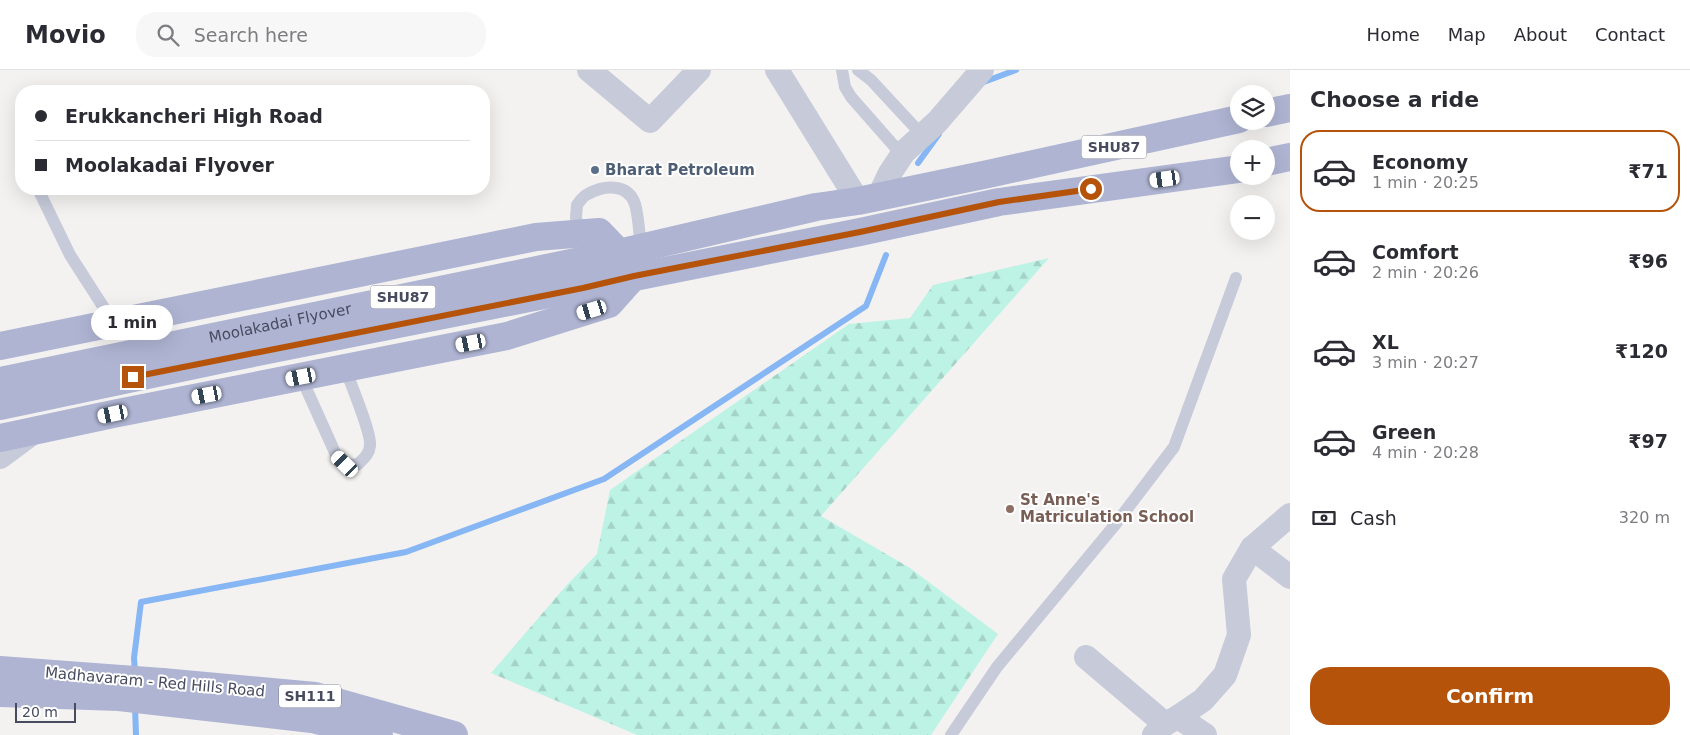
<!DOCTYPE html>
<html lang="en">
<head>
<meta charset="utf-8">
<style>
	body { margin:0; font-family:"DejaVu Sans",sans-serif; background:#f7f7f7; color:#2b2b33; height:100vh; display:flex; flex-direction:column; font-size:19px; white-space:nowrap }
	* { box-sizing:border-box; margin:0 }
	p { font-size:16px; color:#7c7c81 }
	.icon { flex:none; width:28px; height:28px; fill:none; stroke:currentColor; stroke-width:2; stroke-linecap:round; stroke-linejoin:round }
	.map { position:relative; flex:1; overflow:hidden }
	.side { display:flex; flex-direction:column; background:#fff; width:400px }
	.side>* { flex:none }
	.top-card { position:absolute; left:15px; top:15px; width:475px; height:110px; border-radius:20px; box-shadow:0 5px 20px #0002; display:grid; align-content:center; height:110px; padding:0 20px; background:#fff }
	.fabs { position:absolute; left:1230px; top:15px; display:grid; gap:10px }
	.fabs a { display:grid; place-items:center; width:45px; height:45px; border-radius:50%; background:#fff; box-shadow:0 5px 20px #0002; font-size:25px }
	.scale { position:absolute; left:15px; bottom:12px; width:61px; box-sizing:border-box; padding-left:5px; border:2px solid #474b60; border-top:0; font-size:14px; line-height:18px; white-space:nowrap; color:#474b60; -webkit-text-stroke:4px #fff; paint-order:stroke }
	.end { position:absolute; width:22px; height:22px; margin:-11px; border:6px solid #b45309; background:#fff; box-shadow:0 0 0 2px #fff }
	.from { border-radius:50% }
	.bubble { position:absolute; height:35px; border-radius:18px; background:#fff; box-shadow:0 5px 20px #0002; font-size:16px; font-weight:800; line-height:35px; text-align:center }
	.car { position:absolute; width:15px; height:30px; margin:-15px -8px; border-radius:6px; box-shadow:0 0 4px 1px #0007; background:linear-gradient(#fff 24%,#345 0 40%,#fff 0 76%,#345 0 86%,#fff 0) }
	.top-card b { display:flex; align-items:center; gap:18px; height:48px; font-size:19px }
	.top-card b+b { border-top:1px solid #e1e1e2 }
	.top-card i { width:12px; height:12px; background:#2b2b33 }
	ul { padding:0; list-style:none }
	li { display:flex; align-items:center; gap:15px; height:82px; margin:0 10px 8px; padding:0 10px; border:2px solid transparent; border-radius:20px }
	li div { flex:1 }
	li b { display:block; font-size:19px }
	li em { font-style:normal; font-weight:800 }
	li.on { border-color:#b45309 }
	li>.icon { width:45px; height:45px; stroke-width:1.5 }
	h2 { padding:0 20px; font-size:22px; line-height:60px }
	.pay { display:flex; align-items:center; gap:12px; height:55px; padding:0 20px; font-size:19px }
	.pay p { margin-inline-start:auto }
	.cta { display:flex; gap:10px; margin-top:auto; padding:10px 20px }
	.cta a { flex:1; height:58px; border-radius:20px; background:#b45309; color:#fff; font-size:20px; font-weight:800; line-height:58px; text-align:center }
	header { display:flex; align-items:center; gap:30px; box-sizing:border-box; height:70px; padding:0 25px; background:#fff; border-bottom:1px solid #e1e1e2 }
	header strong { font-size:24px }
	nav { display:flex; gap:28px; margin-inline-start:auto; font-size:18px }
	.search { width:350px; height:45px; background:#f7f7f7; display:flex; align-items:center; gap:12px; box-sizing:border-box; padding:0 18px; border-radius:20px; color:#7c7c81; font-size:19px }
	main { display:flex; flex:1; min-height:0 }
	.map>svg:first-child { display:block }
	.forest { fill:url(#forest-firs) }
	.lines { fill:none; stroke-linecap:round; stroke-linejoin:round }
	.stream { stroke:#86b6f4; stroke-width:6 }
	.lane { stroke:#c6cad9; stroke-width:12 }
	.street { stroke:#c6cad9; stroke-width:24 }
	.primary { stroke:#aeb4d2; stroke-width:28 }
	.primary-bridge { stroke:#aeb4d2; stroke-width:28 }
	.route { stroke:#b45309; stroke-width:6 }
	.service-dot { fill:#5c6f8a; stroke:#fff; stroke-width:2 }
	.education-dot { fill:#8d6e63; stroke:#fff; stroke-width:2 }
	.labels { text-anchor:middle; stroke-width:4; stroke-linejoin:round; paint-order:stroke }
	.shield { fill:#fff; stroke:#7e8190; stroke-width:1 }
	.shield-label { font-size:14px; font-weight:bold; fill:#474b60 }
	.service-label { font-size:15px; font-weight:bold; fill:#4e5e75; stroke:#fff; text-anchor:start }
	.street-label { font-size:15px; fill:#474b60; stroke:#fff }
	.education-label { font-size:15px; font-weight:bold; fill:#785e54; stroke:#fff; text-anchor:start }
</style>
</head>
<body>
<header>
<strong>Movio</strong>
<div class="search"><svg class="icon" aria-label="search" viewBox="0 0 24 24"><circle cx="10" cy="10" r="6"/><path d="M15 15l6 6"/></svg>Search here</div>
<nav><a>Home</a><a>Map</a><a>About</a><a>Contact</a></nav>
</header>
<main>
<div class="map">
<svg width="1290" height="665" viewBox="0 0 1290 665">
	<defs>
		<pattern id="forest-firs" width="22" height="20" patternUnits="userSpaceOnUse" patternTransform="scale(1.25)"><rect width="22" height="20" fill="#bdf3e5"/><path d="M5 1l3.5 6h-7zM16 11l3.5 6h-7z" fill="#a4d2c7"/></pattern>
	</defs>
	<rect width="100%" height="100%" fill="#f3f2f1"/>
	<!-- forest -->
	<polygon class="forest" points="1049,188 821,446 910,498 998,564 931,665 637,665 491,603 565,517 597,484 610,420 849,254 910,248 933,215"/>
	<g class="lines">
		<!-- stream -->
		<g class="stream">
			<polyline points="981,13 1016,0"/>
			<polyline points="918,93 939,64"/>
			<polyline points="135,603 134,588 141,532 406,482 604,409 866,236 886,185"/>
			<polyline points="135,636 136,665"/>
		</g>
		<!-- lane -->
		<g class="lane">
			<polyline points="842,0 845,17 851,27 902,85"/>
			<polyline points="858,0 871,10 922,65"/>
			<polyline points="38,119 70,185 113,252"/>
			<path d="M579 164 576 147 577 135C580 131 583 126 588 124 604 115 628 113 635 134 639 148 639 164 641 178"/>
			<path d="M301 307 337 387 345 394 357 395C363 389 369 385 370 376 372 364 350 312 345 298"/>
			<polyline points="951,665 997,597 1114,456 1174,377 1236,208"/>
		</g>
		<!-- street -->
		<g class="street">
			<polyline points="589,0 650,51 699,0"/>
			<polyline points="777,0 858,131"/>
			<polyline points="879,126 890,103 904,82 937,52 982,0"/>
			<polyline points="0,387 35,361"/>
			<polyline points="1252,478 1290,507"/>
			<polyline points="1086,587 1165,654"/>
			<polyline points="1178,647 1205,665"/>
			<polyline points="1154,665 1165,654 1178,647 1203,630 1225,605 1239,565 1234,509 1252,478 1290,445"/>
		</g>
		<!-- primary -->
		<g class="primary">
			<polyline points="1266,43 1290,38"/>
			<polyline points="1266,92 1290,87"/>
			<polyline points="0,276 536,167 599,162 619,183"/>
			<path id="s1" d="M0 311 619 183 816 137 858 131 988 104 1239 49"/>
			<polyline points="0,336 228,288 860,162 999,132 1239,99"/>
			<polyline points="0,368 113,344 507,266 609,234 634,206"/>
			<polyline points="0,600 121,609"/>
			<polyline points="162,612 315,626 454,665"/>
			<polyline points="0,623 119,627 312,649 379,665"/>
		</g>
		<!-- primary-bridge -->
		<polyline class="primary-bridge" points="121,609 162,612"/>
	</g>
	<g class="lines">
		<!-- route -->
		<polyline class="route" points="133,307 583,218 634,206 860,162 999,132 1091,119"/>
	</g>
	<!-- markers -->
	<circle class="service-dot" cx="595" cy="100" r="5"/>
	<circle class="education-dot" cx="1010" cy="439" r="5"/>
	<g class="labels">
		<!-- shield labels -->
		<g class="shield">
			<rect x="1081.5" y="65.5" width="65" height="23" rx="4"/>
			<rect x="370.5" y="215.5" width="65" height="23" rx="4"/>
			<rect x="279" y="614.5" width="62" height="23" rx="4"/>
		</g>
		<g class="shield-label">
			<text x="1114" y="82">SHU87</text>
			<text x="403" y="232">SHU87</text>
			<text x="310" y="631">SH111</text>
		</g>
		<!-- service labels -->
		<g class="service-label">
			<text x="605" y="105">Bharat Petroleum</text>
		</g>
		<!-- street labels -->
		<g class="street-label">
			<text dy="5" stroke="none"><textPath href="#s1" startOffset="286">Moolakadai Flyover</textPath></text>
			<text transform="translate(155 612) rotate(5)" y="5">Madhavaram - Red Hills Road</text>
		</g>
		<!-- education labels -->
		<g class="education-label">
			<text x="1020" y="435">St Anne's<tspan x="1020" dy="17">Matriculation School</tspan></text>
		</g>
	</g>
</svg>
<div class="fabs">
<a><svg class="icon" aria-label="layers" viewBox="0 0 24 24"><path d="M12 4l9 5-9 5-9-5zM3 14l9 5 9-5"/></svg></a>
<a>+</a>
<a>−</a>
</div>
<div class="scale">20 m</div>
<i class="end from" style="left:1091px;top:119px"></i>
<i class="end" style="left:133px;top:307px"></i>
<div class="bubble" style="left:91px;top:235px;width:82px">1 min</div>
<i class="car" style="left:1165px;top:109px;rotate:262deg"></i>
<i class="car" style="left:592px;top:240px;rotate:253deg"></i>
<i class="car" style="left:471px;top:273px;rotate:259deg"></i>
<i class="car" style="left:301px;top:307px;rotate:259deg"></i>
<i class="car" style="left:207px;top:325px;rotate:259deg"></i>
<i class="car" style="left:113px;top:344px;rotate:258deg"></i>
<i class="car" style="left:345px;top:394px;rotate:314deg"></i>
<div class="top-card">
<b><i class="from"></i>Erukkancheri High Road</b>
<b><i></i>Moolakadai Flyover</b>
</div>
</div>
<section class="side">
<h2>Choose a ride</h2>
<ul>
<li class="on"><svg class="icon" aria-label="car" viewBox="0 0 24 24"><path d="M5 17H2v-5l4-1 3-4h7l3 4 3 1v5h-3M9 17h6M6 11h13"/><circle cx="7" cy="17" r="2"/><circle cx="17" cy="17" r="2"/></svg><div><b>Economy</b><p>1 min · 20:25</p></div><em>₹71</em></li>
<li><svg class="icon" aria-label="car" viewBox="0 0 24 24"><path d="M5 17H2v-5l4-1 3-4h7l3 4 3 1v5h-3M9 17h6M6 11h13"/><circle cx="7" cy="17" r="2"/><circle cx="17" cy="17" r="2"/></svg><div><b>Comfort</b><p>2 min · 20:26</p></div><em>₹96</em></li>
<li><svg class="icon" aria-label="car" viewBox="0 0 24 24"><path d="M5 17H2v-5l4-1 3-4h7l3 4 3 1v5h-3M9 17h6M6 11h13"/><circle cx="7" cy="17" r="2"/><circle cx="17" cy="17" r="2"/></svg><div><b>XL</b><p>3 min · 20:27</p></div><em>₹120</em></li>
<li><svg class="icon" aria-label="car" viewBox="0 0 24 24"><path d="M5 17H2v-5l4-1 3-4h7l3 4 3 1v5h-3M9 17h6M6 11h13"/><circle cx="7" cy="17" r="2"/><circle cx="17" cy="17" r="2"/></svg><div><b>Green</b><p>4 min · 20:28</p></div><em>₹97</em></li>
</ul>
<div class="pay"><svg class="icon" aria-label="cash" viewBox="0 0 24 24"><path d="M3 7h18v10H3z"/><circle cx="12" cy="12" r="2"/></svg>Cash<p>320 m</p></div>
<div class="cta"><a>Confirm</a></div>
</section>
</main>
</body>
</html>
